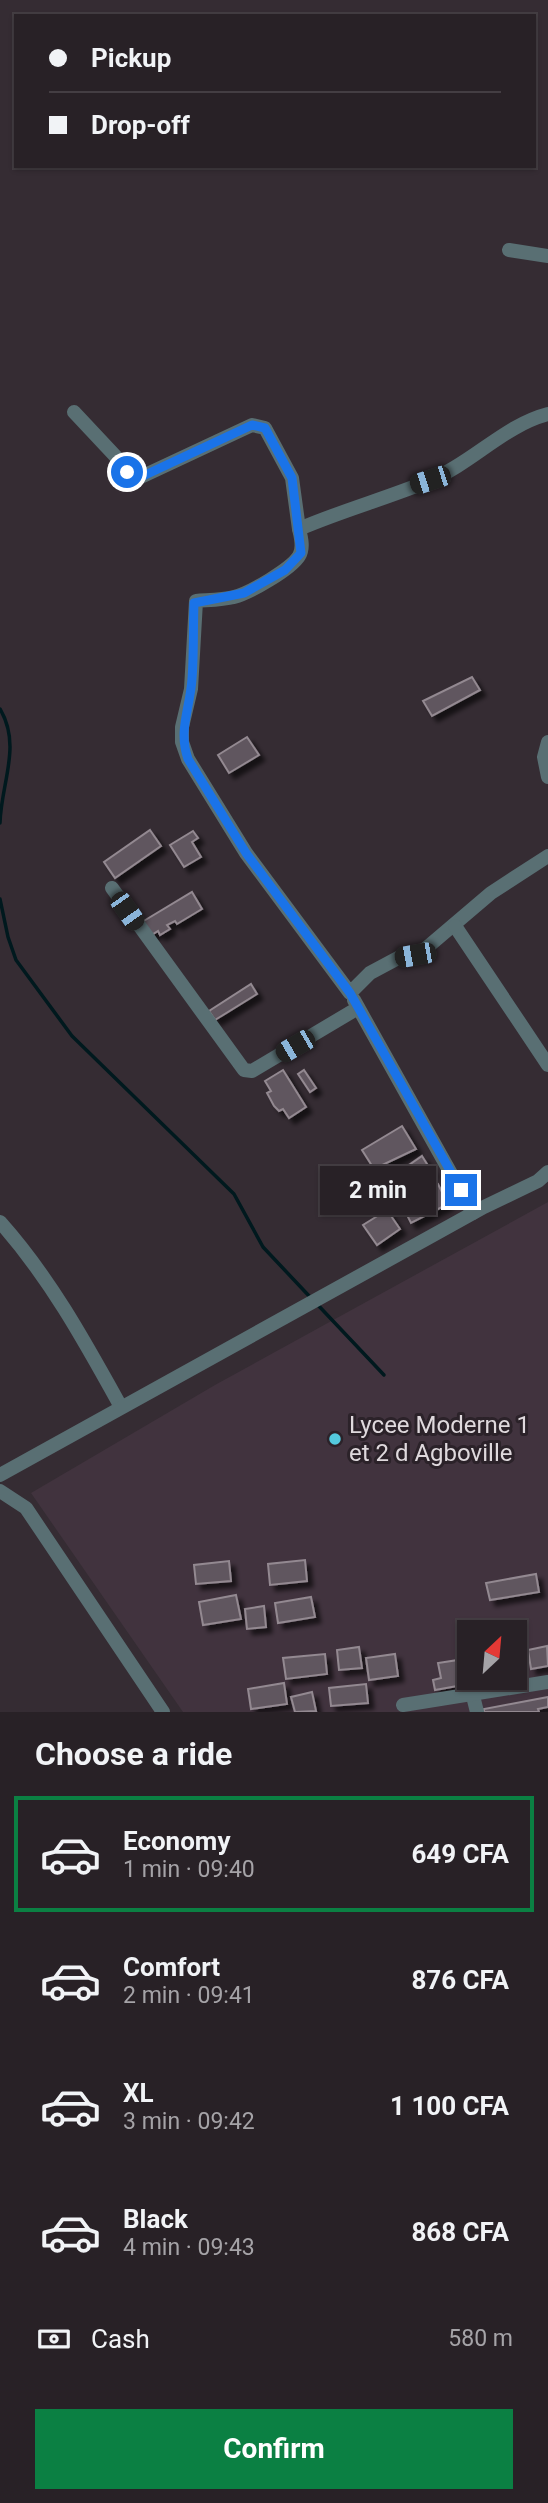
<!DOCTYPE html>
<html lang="en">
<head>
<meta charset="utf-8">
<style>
	body { margin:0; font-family:Roboto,sans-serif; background:#342e32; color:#f1f3f6; height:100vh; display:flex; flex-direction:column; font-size:26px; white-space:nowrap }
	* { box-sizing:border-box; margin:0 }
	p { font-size:23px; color:#a5a3a7 }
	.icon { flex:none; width:38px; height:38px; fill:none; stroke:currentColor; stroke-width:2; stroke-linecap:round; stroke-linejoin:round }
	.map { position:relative; height:1712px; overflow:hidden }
	.drawer { display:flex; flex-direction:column; background:#282126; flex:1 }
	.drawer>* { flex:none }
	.banner { position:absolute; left:14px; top:14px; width:522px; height:154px; border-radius:0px; box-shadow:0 2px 5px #0004,0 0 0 2px #443e43; display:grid; align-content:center; height:154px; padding:0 35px; background:#282126 }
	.needle { width:46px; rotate:26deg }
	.buttons { position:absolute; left:457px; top:1620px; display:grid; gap:14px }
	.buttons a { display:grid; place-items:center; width:70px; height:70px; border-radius:0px; background:#282126; box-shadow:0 2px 5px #0004,0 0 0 2px #443e43; font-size:35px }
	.end { position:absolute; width:32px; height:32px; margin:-16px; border:9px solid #1a73e8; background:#fff; box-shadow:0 0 0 4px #fff }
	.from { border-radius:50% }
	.bubble { position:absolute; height:49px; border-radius:0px; background:#282126; box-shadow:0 2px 5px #0004,0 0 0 2px #443e43; font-size:23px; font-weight:700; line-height:49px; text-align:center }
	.car { position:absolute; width:21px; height:42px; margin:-21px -10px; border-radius:9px; box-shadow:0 0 5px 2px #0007; background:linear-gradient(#222 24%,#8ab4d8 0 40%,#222 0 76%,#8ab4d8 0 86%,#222 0) }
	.banner b { display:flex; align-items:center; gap:24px; height:66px; font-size:26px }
	.banner b+b { border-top:2px solid #443e43 }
	.banner i { width:18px; height:18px; background:#f1f3f6 }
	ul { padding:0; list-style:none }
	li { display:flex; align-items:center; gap:21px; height:116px; margin:0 14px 10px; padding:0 21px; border:4px solid transparent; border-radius:0px }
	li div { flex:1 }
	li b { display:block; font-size:26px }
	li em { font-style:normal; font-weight:700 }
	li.on { border-color:#0b8043 }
	li>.icon { width:63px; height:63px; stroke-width:1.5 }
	h2 { padding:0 35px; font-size:32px; line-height:84px }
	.pay { display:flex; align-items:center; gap:18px; height:77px; padding:0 35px; font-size:26px }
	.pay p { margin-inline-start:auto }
	.cta { display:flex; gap:14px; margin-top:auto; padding:14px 35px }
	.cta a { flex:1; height:80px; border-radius:0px; background:#0b8043; color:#fff; font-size:28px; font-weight:700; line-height:80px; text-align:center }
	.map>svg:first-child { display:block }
	.built { fill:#41333e; fill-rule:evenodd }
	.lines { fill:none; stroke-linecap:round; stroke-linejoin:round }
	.stream { stroke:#00191e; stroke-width:3.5 }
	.building { fill:#61575f; stroke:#938991; stroke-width:2; filter:url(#shadow) }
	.minor { stroke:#596f73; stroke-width:14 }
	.route { stroke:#1a73e8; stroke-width:9 }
	.poi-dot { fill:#54cade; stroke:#2b2229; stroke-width:2.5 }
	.labels { text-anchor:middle; stroke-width:6; stroke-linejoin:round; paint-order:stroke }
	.poi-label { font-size:24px; fill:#dfd9dd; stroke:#2b2229; text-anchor:start }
</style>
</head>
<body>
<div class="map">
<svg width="548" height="1712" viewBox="0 0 548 1712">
	<defs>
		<filter id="shadow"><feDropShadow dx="5.5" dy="5.5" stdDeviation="2" flood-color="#0009"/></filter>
	</defs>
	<rect width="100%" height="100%" fill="#352c33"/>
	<!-- built -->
	<path class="built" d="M548 1202V1712H183L31 1493 215 1385ZM469 1633H514V1678H469Z"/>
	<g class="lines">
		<!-- stream -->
		<g class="stream">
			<path d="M0 709C22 746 1 783 0 823"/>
			<polyline points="0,899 8,937 16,960 72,1036 234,1194 263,1247 311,1298"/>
			<polyline points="316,1303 384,1375"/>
		</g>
	</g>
	<!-- building -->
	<g class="building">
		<polygon points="472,677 480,690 432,716 423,701"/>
		<polygon points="247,737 259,755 229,773 218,755"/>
		<polygon points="150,830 161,846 115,878 104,862"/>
		<polygon points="193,831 198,838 192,842 201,857 184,867 170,845"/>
		<polygon points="192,892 202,909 177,924 175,921 167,925 170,929 160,935 158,931 150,936 142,922"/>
		<polygon points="251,984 257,994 215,1020 209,1011"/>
		<polygon points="283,1070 306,1107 289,1118 283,1109 279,1111 274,1106 267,1093 271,1091 265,1081"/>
		<polygon points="304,1070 316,1088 310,1092 298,1074"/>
		<polygon points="402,1126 416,1149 374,1169 362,1150"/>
		<polygon points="422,1156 432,1172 390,1201 380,1185"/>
		<polygon points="365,1170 376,1187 353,1202 342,1185"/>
		<polygon points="438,1184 448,1204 411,1223 401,1203"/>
		<polygon points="387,1210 400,1229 377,1245 363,1225"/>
		<polygon points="305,1560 307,1581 270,1585 268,1564"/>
		<polygon points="229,1561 231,1581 196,1584 194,1565"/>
		<polygon points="536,1574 539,1592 490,1600 486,1583"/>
		<polygon points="236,1595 241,1619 203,1625 199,1602"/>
		<polygon points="311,1597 315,1617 278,1623 275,1603"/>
		<polygon points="264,1606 266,1627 247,1629 245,1609"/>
		<polygon points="547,1646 548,1666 531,1669 528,1650"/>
		<polygon points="359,1647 362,1668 339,1670 337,1650"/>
		<polygon points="325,1654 327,1674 286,1679 283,1658"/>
		<polygon points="395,1654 398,1676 369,1680 366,1658"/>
		<polygon points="458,1660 463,1685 435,1690 433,1680 441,1678 438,1663"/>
		<polygon points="284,1683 287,1704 251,1709 248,1689"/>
		<polygon points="366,1684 368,1703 331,1706 329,1688"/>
		<polygon points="312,1692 316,1711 295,1712 291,1697"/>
		<polygon points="548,1697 548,1707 538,1709 539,1712 484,1712 484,1709"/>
	</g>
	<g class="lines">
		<!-- minor -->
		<g class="minor">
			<polyline points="509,250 548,256"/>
			<polyline points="74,412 134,476 143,476 252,425 265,428 292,478 299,529"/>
			<path d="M548 414C505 425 472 463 431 480 388 498 343 510 299 529 301 537 304 548 299 556 291 569 250 593 234 597 222 600 208 600 196 601L191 689 182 727V742L188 759 246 853 350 993 370 973 398 958 424 950 491 893 548 856"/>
			<polyline points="548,742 544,757 548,777"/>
			<polyline points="112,888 244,1070 252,1071 358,1008"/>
			<polyline points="455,926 548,1065"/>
			<polyline points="354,1000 473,1213"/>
			<path d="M0 1222C50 1278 85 1342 121 1407"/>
			<polyline points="0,1475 484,1207 538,1181 548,1172"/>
			<polyline points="0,1491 26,1508 163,1712"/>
			<polyline points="473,1696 477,1712"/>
			<polyline points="403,1705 548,1682"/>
		</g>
	</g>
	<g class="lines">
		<!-- route -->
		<path class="route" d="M127 472 143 476 252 425 265 428 292 478 301 553 285 570 244 593 194 603C193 628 194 654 192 679 190 709 178 730 188 759L246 853 350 993 461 1190"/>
	</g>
	<!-- markers -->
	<circle class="poi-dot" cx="335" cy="1439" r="7"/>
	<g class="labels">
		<!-- poi labels -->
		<g class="poi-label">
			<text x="349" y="1433">Lycee Moderne 1<tspan x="349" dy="28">et 2 d Agboville</tspan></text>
		</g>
	</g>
</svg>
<div class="buttons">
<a><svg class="needle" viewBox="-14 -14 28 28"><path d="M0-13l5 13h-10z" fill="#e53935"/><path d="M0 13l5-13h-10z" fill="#a5a3a7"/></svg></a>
</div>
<i class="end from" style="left:127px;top:472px"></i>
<i class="end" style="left:461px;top:1190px"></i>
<div class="bubble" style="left:320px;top:1166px;width:116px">2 min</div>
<i class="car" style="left:430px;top:480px;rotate:252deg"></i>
<i class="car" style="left:127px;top:911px;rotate:145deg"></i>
<i class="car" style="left:415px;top:955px;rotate:260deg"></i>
<i class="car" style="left:295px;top:1046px;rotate:240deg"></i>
<div class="banner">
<b><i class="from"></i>Pickup</b>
<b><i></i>Drop-off</b>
</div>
</div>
<section class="drawer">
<h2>Choose a ride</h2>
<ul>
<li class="on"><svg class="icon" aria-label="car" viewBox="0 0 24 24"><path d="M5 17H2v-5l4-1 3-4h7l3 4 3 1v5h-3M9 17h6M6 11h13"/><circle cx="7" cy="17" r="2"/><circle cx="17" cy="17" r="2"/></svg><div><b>Economy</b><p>1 min · 09:40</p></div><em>649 CFA</em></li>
<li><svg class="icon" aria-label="car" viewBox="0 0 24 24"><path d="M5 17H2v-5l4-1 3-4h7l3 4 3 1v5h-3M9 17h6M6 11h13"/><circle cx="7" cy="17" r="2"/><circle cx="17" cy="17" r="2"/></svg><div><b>Comfort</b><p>2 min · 09:41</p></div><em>876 CFA</em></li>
<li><svg class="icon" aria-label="car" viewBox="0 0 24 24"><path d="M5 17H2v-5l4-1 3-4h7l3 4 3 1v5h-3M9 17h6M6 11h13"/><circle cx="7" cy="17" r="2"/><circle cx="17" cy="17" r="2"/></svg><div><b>XL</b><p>3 min · 09:42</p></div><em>1 100 CFA</em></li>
<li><svg class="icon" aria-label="car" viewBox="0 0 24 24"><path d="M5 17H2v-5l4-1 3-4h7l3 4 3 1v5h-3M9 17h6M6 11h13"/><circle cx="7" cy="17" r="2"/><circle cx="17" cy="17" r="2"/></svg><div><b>Black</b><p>4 min · 09:43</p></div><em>868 CFA</em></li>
</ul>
<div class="pay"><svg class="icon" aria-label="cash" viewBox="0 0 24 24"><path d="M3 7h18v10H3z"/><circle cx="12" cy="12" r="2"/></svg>Cash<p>580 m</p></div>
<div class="cta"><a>Confirm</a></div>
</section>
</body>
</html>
